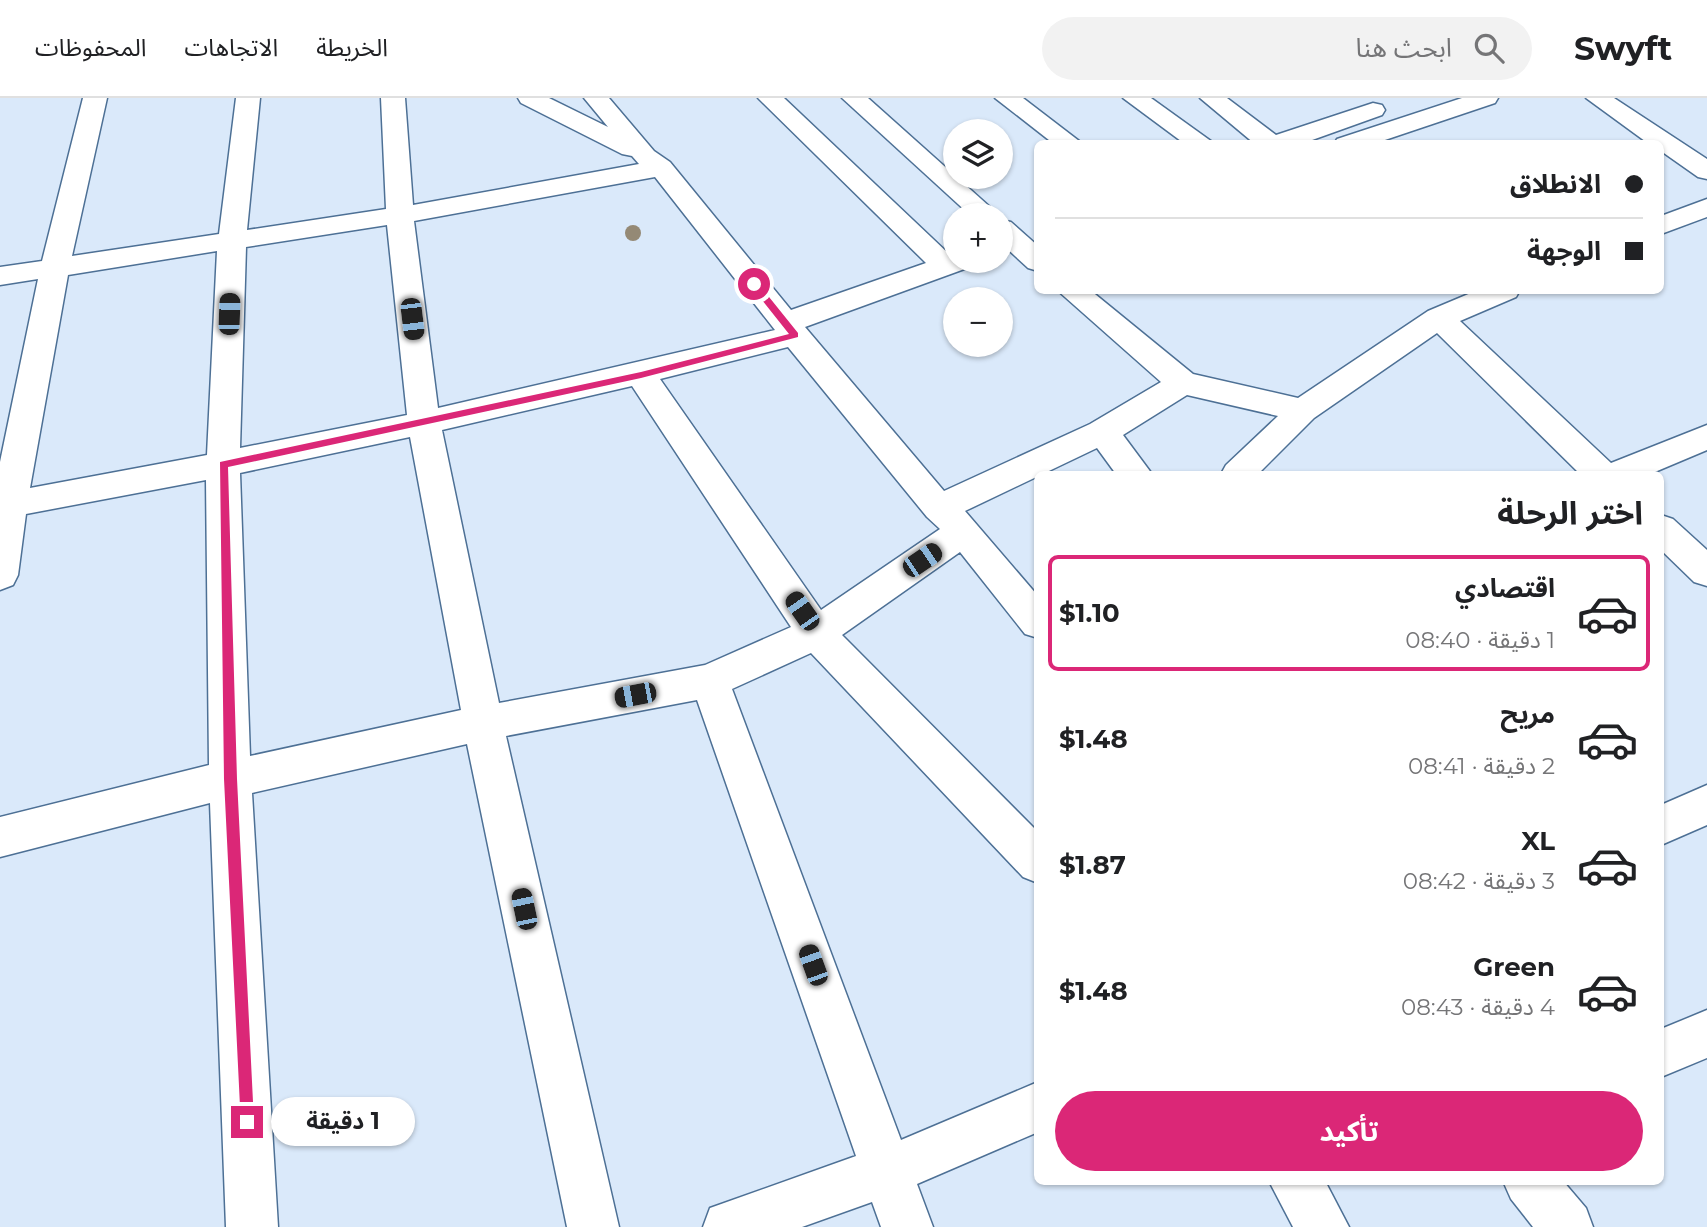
<!DOCTYPE html>
<html lang="ar">
<head>
<meta charset="utf-8">
<style>
	body { margin:0; font-family:Montserrat,"Noto Sans Arabic",sans-serif; background:#f2f2f2; color:#202124; direction:rtl; height:100vh; display:flex; flex-direction:column; font-size:26px; white-space:nowrap }
	* { box-sizing:border-box; margin:0 }
	p { font-size:23px; color:#757577 }
	.icon { flex:none; width:38px; height:38px; fill:none; stroke:currentColor; stroke-width:2; stroke-linecap:round; stroke-linejoin:round }
	.map { position:relative; flex:1; overflow:hidden; direction:ltr }
	.side { position:absolute; left:1034px; top:373px; width:630px; height:714px; display:flex; flex-direction:column; background:#fff; border-radius:10px; box-shadow:0 2px 5px #0004; direction:rtl }
	.side>* { flex:none }
	.hud { position:absolute; left:1034px; top:42px; width:630px; height:154px; border-radius:10px; box-shadow:0 2px 5px #0004; direction:rtl; display:grid; align-content:center; height:154px; padding:0 21px; background:#fff }
	.controls { position:absolute; left:943px; top:21px; display:grid; gap:14px }
	.controls a { display:grid; place-items:center; width:70px; height:70px; border-radius:50%; background:#fff; box-shadow:0 2px 5px #0004; font-size:35px }
	.end { position:absolute; width:32px; height:32px; margin:-16px; border:9px solid #db2777; background:#fff; box-shadow:0 0 0 4px #fff }
	.from { border-radius:50% }
	.bubble { position:absolute; height:49px; border-radius:24px; background:#fff; box-shadow:0 2px 5px #0004; font-size:23px; font-weight:700; line-height:49px; text-align:center; direction:rtl }
	.car { position:absolute; width:21px; height:42px; margin:-21px -10px; border-radius:9px; box-shadow:0 0 5px 2px #0007; background:linear-gradient(#222 24%,#8ab4d8 0 40%,#222 0 76%,#8ab4d8 0 86%,#222 0) }
	.hud b { display:flex; align-items:center; gap:24px; height:66px; font-size:26px }
	.hud b+b { border-top:2px solid #e0e0e0 }
	.hud i { width:18px; height:18px; background:#202124 }
	ul { padding:0; list-style:none }
	li { display:flex; align-items:center; gap:21px; height:116px; margin:0 14px 10px; padding:0 7px; border:4px solid transparent; border-radius:10px }
	li div { flex:1 }
	li b { display:block; font-size:26px }
	li em { font-style:normal; font-weight:700 }
	li.on { border-color:#db2777 }
	li>.icon { width:63px; height:63px; stroke-width:1.5 }
	h2 { padding:0 21px; font-size:32px; line-height:84px }
	.primary-button { display:flex; gap:14px; margin-top:auto; padding:14px 21px }
	.primary-button a { flex:1; height:80px; border-radius:42px; background:#db2777; color:#fff; font-size:28px; font-weight:700; line-height:80px; text-align:center }
	header { display:flex; align-items:center; gap:42px; box-sizing:border-box; height:98px; padding:0 35px; background:#fff; border-bottom:2px solid #e0e0e0 }
	header strong { font-size:33px }
	nav { display:flex; gap:38px; margin-inline-start:auto; font-size:24px }
	.search { width:490px; height:63px; background:#f2f2f2; display:flex; align-items:center; gap:18px; box-sizing:border-box; padding:0 24px; border-radius:38px; color:#757577; font-size:26px }
	.map>svg:first-child { display:block }
	.lines { fill:none; stroke-linecap:round; stroke-linejoin:round }
	.minor-casing { stroke:#4d7095; stroke-width:3 }
	.minor { fill:#fff; fill-rule:evenodd }
	.tree { fill:#948975 }
	.route { fill:#db2777 }
</style>
</head>
<body>
<header>
<strong>Swyft</strong>
<div class="search"><svg class="icon" aria-label="search" viewBox="0 0 24 24"><circle cx="10" cy="10" r="6"/><path d="M15 15l6 6"/></svg>ابحث هنا</div>
<nav><a>الخريطة</a><a>الاتجاهات</a><a>المحفوظات</a></nav>
</header>
<div class="map">
<svg width="1707" height="1129" viewBox="0 0 1707 1129">
	<rect width="100%" height="100%" fill="#dae9fa"/>
	<g class="lines">
		<defs>
			<g id="minor">
				<path d="M83 0H107L72 158 219 136 236 0H260L247 132 386 111 381 0H405L413 107 639 66 632 58 622 56 521 5 518 0H549L608 29 584 0H609L654 53 670 64 791 212 926 165 758 0H784L950 157 956 155V163H974L970 169 805 229 944 393 1090 326 1161 284 1057 192H1090L1193 276 1298 300 1428 213 1478 192H1520L1516 199 1460 223 1611 365 1707 327V352L1650 376H1580L1437 235 1314 320 1258 376H1221L1226 367 1278 318 1187 297 1123 337 1152 376H1116L1097 350 965 413 1038 498V540L1025 536 960 454 842 537 1038 734V785L1023 779 811 555 732 591 901 1042 1038 984V1034L917 1086 933 1129H881L872 1104 802 1129H703L710 1110 856 1058 697 602 506 638 619 1129H567L467 646 252 695 278 1129H226L210 705 0 759V719L209 667 206 382 26 416 18 477 13 487 0 492V364L38 181 0 187V169L42 163ZM655 79 775 232 438 310 414 123ZM387 127 407 317 240 350 246 149ZM217 153 207 357 30 390 68 177ZM788 249 927 419 940 431 821 512 660 281ZM632 288 791 529 705 567 499 605 442 332ZM410 339 461 612 250 658 240 375Z"/>
				<polygon points="842,0 868,0 999,117 970,117"/>
				<polygon points="995,0 1023,0 1083,46 1054,46"/>
				<polygon points="1123,0 1151,0 1215,46 1185,46"/>
				<polygon points="1200,0 1227,0 1276,37 1373,5 1382,7 1385,12 1382,17 1301,46 1255,46"/>
				<polygon points="1462,0 1498,0 1495,5 1373,46 1334,46 1337,41"/>
				<polygon points="1586,0 1614,0 1707,61 1707,81 1698,79 1661,53 1661,46 1649,46"/>
				<polygon points="1707,101 1707,119 1661,136 1661,118"/>
				<polygon points="1001,122 1011,124 1038,148 1038,173 1028,170 1001,145"/>
				<polygon points="1661,417 1673,421 1707,452 1707,488 1694,484 1661,452"/>
				<polygon points="1707,687 1707,727 1661,747 1661,707"/>
				<polygon points="1707,912 1707,960 1661,979 1661,931"/>
				<polygon points="1269,1083 1325,1083 1349,1129 1293,1129"/>
				<polygon points="1503,1083 1563,1083 1586,1110 1593,1129 1533,1129 1511,1101"/>
			</g>
		</defs>
		<!-- minor casing -->
		<use href="#minor" class="minor-casing"/>
		<!-- minor -->
		<use href="#minor" class="minor"/>
	</g>
	<!-- trees -->
	<circle class="tree" cx="633" cy="135" r="8"/>
	<!-- route -->
	<polygon class="route" points="751,184 757,184 798,235 798,239 641,280 228,369 237,681 254,1024 252,1029 247,1031 241,1029 224,681 220,364 641,274 789,236 751,188"/>
</svg>
<div class="controls">
<a><svg class="icon" aria-label="layers" viewBox="0 0 24 24"><path d="M12 4l9 5-9 5-9-5zM3 14l9 5 9-5"/></svg></a>
<a>+</a>
<a>−</a>
</div>
<i class="end from" style="left:754px;top:186px"></i>
<i class="end" style="left:247px;top:1024px"></i>
<div class="bubble" style="left:271px;top:999px;width:144px">1 دقيقة</div>
<i class="car" style="left:229px;top:216px;rotate:2deg"></i>
<i class="car" style="left:412px;top:221px;rotate:173deg"></i>
<i class="car" style="left:922px;top:462px;rotate:56deg"></i>
<i class="car" style="left:802px;top:513px;rotate:325deg"></i>
<i class="car" style="left:635px;top:597px;rotate:259deg"></i>
<i class="car" style="left:524px;top:811px;rotate:348deg"></i>
<i class="car" style="left:813px;top:867px;rotate:340deg"></i>
<div class="hud">
<b><i class="from"></i>الانطلاق</b>
<b><i></i>الوجهة</b>
</div>
<section class="side">
<h2>اختر الرحلة</h2>
<ul>
<li class="on"><svg class="icon" aria-label="car" viewBox="0 0 24 24"><path d="M5 17H2v-5l4-1 3-4h7l3 4 3 1v5h-3M9 17h6M6 11h13"/><circle cx="7" cy="17" r="2"/><circle cx="17" cy="17" r="2"/></svg><div><b>اقتصادي</b><p>1 دقيقة · 08:40</p></div><em>$1.10</em></li>
<li><svg class="icon" aria-label="car" viewBox="0 0 24 24"><path d="M5 17H2v-5l4-1 3-4h7l3 4 3 1v5h-3M9 17h6M6 11h13"/><circle cx="7" cy="17" r="2"/><circle cx="17" cy="17" r="2"/></svg><div><b>مريح</b><p>2 دقيقة · 08:41</p></div><em>$1.48</em></li>
<li><svg class="icon" aria-label="car" viewBox="0 0 24 24"><path d="M5 17H2v-5l4-1 3-4h7l3 4 3 1v5h-3M9 17h6M6 11h13"/><circle cx="7" cy="17" r="2"/><circle cx="17" cy="17" r="2"/></svg><div><b>XL</b><p>3 دقيقة · 08:42</p></div><em>$1.87</em></li>
<li><svg class="icon" aria-label="car" viewBox="0 0 24 24"><path d="M5 17H2v-5l4-1 3-4h7l3 4 3 1v5h-3M9 17h6M6 11h13"/><circle cx="7" cy="17" r="2"/><circle cx="17" cy="17" r="2"/></svg><div><b>Green</b><p>4 دقيقة · 08:43</p></div><em>$1.48</em></li>
</ul>
<div class="primary-button"><a>تأكيد</a></div>
</section>
</div>
</body>
</html>
